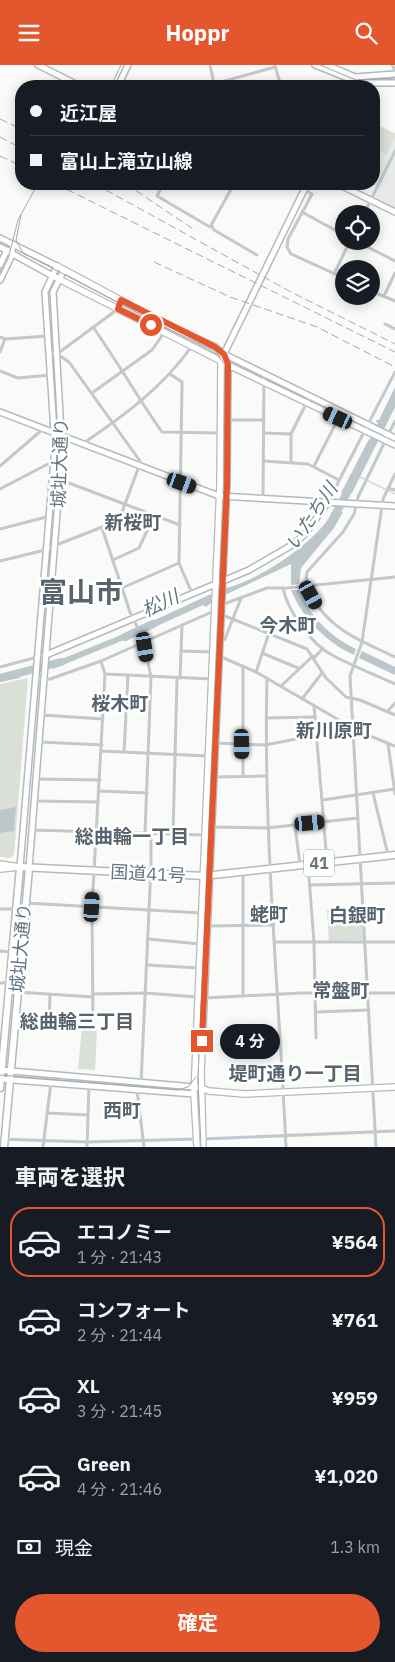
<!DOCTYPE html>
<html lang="ja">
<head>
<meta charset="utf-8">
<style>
	body { margin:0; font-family:"IBM Plex Sans","Noto Sans JP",sans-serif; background:#242831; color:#f1f3f6; height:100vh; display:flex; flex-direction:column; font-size:19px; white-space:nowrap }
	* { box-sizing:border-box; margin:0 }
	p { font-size:16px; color:#9ea1a6 }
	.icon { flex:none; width:28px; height:28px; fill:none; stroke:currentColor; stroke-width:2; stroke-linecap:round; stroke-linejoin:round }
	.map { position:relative; height:1082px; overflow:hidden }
	.side { display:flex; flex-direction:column; background:#171b24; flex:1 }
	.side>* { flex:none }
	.guide { position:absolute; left:15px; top:15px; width:365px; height:110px; border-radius:20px; box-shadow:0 2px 12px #0003; display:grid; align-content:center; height:110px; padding:0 15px; background:#171b24 }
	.buttons { position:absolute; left:335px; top:140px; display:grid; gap:10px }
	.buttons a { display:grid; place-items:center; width:45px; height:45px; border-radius:50%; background:#171b24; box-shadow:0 2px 12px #0003; font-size:25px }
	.end { position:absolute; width:22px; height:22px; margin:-11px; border:6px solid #e4572e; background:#fff; box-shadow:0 0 0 2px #fff }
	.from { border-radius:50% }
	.bubble { position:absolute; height:35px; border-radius:18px; background:#171b24; box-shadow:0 2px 12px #0003; font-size:16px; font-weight:700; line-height:35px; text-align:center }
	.car { position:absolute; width:15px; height:30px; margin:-15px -8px; border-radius:6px; box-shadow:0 0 4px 1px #0007; background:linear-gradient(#222 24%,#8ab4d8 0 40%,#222 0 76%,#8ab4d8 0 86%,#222 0) }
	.guide b { display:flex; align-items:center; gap:18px; height:48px; font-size:19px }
	.guide b+b { border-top:1px solid #363941 }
	.guide i { width:12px; height:12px; background:#f1f3f6 }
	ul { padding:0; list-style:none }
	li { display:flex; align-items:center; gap:15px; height:70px; margin:0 10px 8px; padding:0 5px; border:2px solid transparent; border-radius:20px }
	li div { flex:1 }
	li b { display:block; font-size:19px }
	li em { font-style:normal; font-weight:700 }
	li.on { border-color:#e4572e }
	li>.icon { width:45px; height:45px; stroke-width:1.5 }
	h2 { padding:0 15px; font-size:22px; line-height:60px }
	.pay { display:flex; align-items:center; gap:12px; height:55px; padding:0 15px; font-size:19px }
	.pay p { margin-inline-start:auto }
	.primary-button { display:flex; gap:10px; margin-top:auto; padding:10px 15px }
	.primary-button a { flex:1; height:58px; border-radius:30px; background:#e4572e; color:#fff; font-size:20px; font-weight:700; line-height:58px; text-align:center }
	header { display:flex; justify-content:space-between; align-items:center; height:65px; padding:0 15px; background:#e4572e; color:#fff; font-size:22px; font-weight:700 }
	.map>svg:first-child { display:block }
	.built { fill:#e8e9e9 }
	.green { fill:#dadfd7 }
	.water { fill:#bbc7cb }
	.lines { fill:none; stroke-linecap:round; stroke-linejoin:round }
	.stream { stroke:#bbc7cb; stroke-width:1 }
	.river { stroke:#bbc7cb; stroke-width:8 }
	.secondary-casing { stroke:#b3babf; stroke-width:8 }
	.primary-casing { stroke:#b5babe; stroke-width:8 }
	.highway-casing { stroke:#b4b9bd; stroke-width:9 }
	.street { stroke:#c3c8cc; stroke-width:3 }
	.secondary { stroke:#fff; stroke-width:5 }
	.primary { stroke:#fff; stroke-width:5.5 }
	.highway { stroke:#fff; stroke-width:6 }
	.tram { stroke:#a2aab0; stroke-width:1 }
	.rail { stroke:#a2aab0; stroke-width:1; stroke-dasharray:8 4; stroke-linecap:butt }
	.route { stroke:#e4572e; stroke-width:6 }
	.labels { text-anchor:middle; stroke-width:5; stroke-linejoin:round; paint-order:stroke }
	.shield { fill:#fff; stroke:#939fa8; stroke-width:1 }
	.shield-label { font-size:16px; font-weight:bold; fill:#657683 }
	.street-label { font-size:18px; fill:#657683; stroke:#fff }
	.water-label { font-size:19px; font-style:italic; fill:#60757c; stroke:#fff }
	.neighbourhood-label { font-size:19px; font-weight:bold; fill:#57646e; stroke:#fff }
	.town-label { font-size:28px; font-weight:bold; fill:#57646e; stroke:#fff }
</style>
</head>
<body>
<header><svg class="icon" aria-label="menu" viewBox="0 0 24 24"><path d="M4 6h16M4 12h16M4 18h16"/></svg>Hoppr<svg class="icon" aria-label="search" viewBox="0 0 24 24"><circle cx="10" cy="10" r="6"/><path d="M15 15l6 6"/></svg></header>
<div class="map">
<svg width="395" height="1082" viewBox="0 0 395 1082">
	<rect width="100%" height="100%" fill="#fafaf8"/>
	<!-- built -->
	<polygon class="built" points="374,58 395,68 395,144 375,134 379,122 371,119 374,119"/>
	<!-- green -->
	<g class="green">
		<polygon points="374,59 395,69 387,90 374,83"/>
		<polygon points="28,613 14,790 10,793 0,792 0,619"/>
		<polygon points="361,843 363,875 329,876 327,845"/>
		<polygon points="82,962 97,963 95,1005 78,1004"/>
	</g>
	<!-- water -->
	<g class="water">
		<polygon points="395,322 395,342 385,362 377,358 376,355 379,355"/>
		<polygon points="369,374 377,378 352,428 341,428"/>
		<path d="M330 447H343L334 463 301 503 299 519 291 520V499L225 530V523C255 518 318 476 332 448Z"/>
		<path d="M291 525H300C309 551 331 572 356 584L354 590C326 577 303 554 291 525Z"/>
		<polygon points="211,529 211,538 206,542 203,540 144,567 142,561"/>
		<polygon points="133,565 136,570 53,604 53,598 57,596"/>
		<polygon points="362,586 395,602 395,610 359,593"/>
		<polygon points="28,604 28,609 20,611 20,613 0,617 0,611"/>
		<polygon points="16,742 14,766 0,768 0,745"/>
	</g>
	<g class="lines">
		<!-- stream -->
		<g class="stream">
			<polyline points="360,412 385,424"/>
			<polyline points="389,426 395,429"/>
		</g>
		<!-- river -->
		<g class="river">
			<polyline points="370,383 395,333"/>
			<polyline points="333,454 351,420"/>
			<polyline points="125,572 153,559"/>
			<polyline points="0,613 61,597"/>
		</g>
		<defs>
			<g id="secondary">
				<polyline points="38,0 80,21"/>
				<polyline points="315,0 360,18 395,18"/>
				<polyline points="327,0 355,12 395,9"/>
				<polyline points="118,21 128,0"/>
				<polyline points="338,119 395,147"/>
				<polyline points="0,173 57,201 45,227 55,382 20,802"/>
				<polyline points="0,182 51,210"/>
				<polyline points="0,200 7,185"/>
				<polyline points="0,215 11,192 13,179"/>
				<polyline points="224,289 395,373"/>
				<polyline points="223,291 307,119"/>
				<polyline points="226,299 395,380"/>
				<polyline points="0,347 219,431 395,441"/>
				<polyline points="46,590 249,505 292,480 305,469 328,437"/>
				<polyline points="29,803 62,385 53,227 64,205"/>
				<polyline points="0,1005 194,1022"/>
				<polyline points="0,1014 194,1029"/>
			</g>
			<g id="primary">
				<polyline points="57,201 167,260 215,282 224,289 228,299 227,416 201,1007 203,1082"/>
				<polyline points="51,210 221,296 220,420 194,1029 197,1082"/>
				<polyline points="0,799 20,802"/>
				<polyline points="0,804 20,802"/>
				<polyline points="198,1022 209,1026 245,1029 395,1022"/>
			</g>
			<g id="highway">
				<polyline points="0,1023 20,802 204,811 395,790"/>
				<polyline points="4,1082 29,803"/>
			</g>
		</defs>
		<!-- secondary casing -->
		<use href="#secondary" class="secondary-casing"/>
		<!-- primary casing -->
		<use href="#primary" class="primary-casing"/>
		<!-- highway casing -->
		<use href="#highway" class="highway-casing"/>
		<!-- street -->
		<g class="street">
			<polyline points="210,0 214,19"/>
			<polyline points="392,0 395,5"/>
			<polyline points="275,1 281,21"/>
			<polyline points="214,19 275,2"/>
			<polyline points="163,119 157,131 210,162 234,119"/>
			<polyline points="305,125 312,129 288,174 287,182 291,189 344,213"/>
			<polyline points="302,147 344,170"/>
			<polyline points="364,149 395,86"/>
			<polyline points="212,161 214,165 257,190"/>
			<polyline points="356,176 395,196"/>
			<polyline points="334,209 350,176"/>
			<polyline points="371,226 395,236"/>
			<polyline points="384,231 395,208"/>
			<polyline points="385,259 395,264"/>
			<path d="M93 262C117 296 138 333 162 367L220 368"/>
			<polyline points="0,272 5,274 48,271"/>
			<polyline points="0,287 5,274"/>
			<polyline points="57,289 118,244 121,235"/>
			<polyline points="0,306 18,313 50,310"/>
			<polyline points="170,309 182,317 182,321 179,498 192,528"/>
			<polyline points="92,328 152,285 164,268"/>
			<polyline points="228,355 264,355"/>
			<path d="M395 356 358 432 354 449 343 467 307 507C305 517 307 523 312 532 331 566 362 576 395 592"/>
			<polyline points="264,368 291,369"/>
			<path d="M82 379C124 351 163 322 192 281"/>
			<polyline points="264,396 308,399 339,415"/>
			<polyline points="291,397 291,369 310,331"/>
			<polyline points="0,401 43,364"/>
			<polyline points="314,401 339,352"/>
			<polyline points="61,415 180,460"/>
			<polyline points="388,423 395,425"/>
			<polyline points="0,424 48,399 53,399"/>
			<polyline points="263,434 264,309"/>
			<polyline points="328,437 395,307"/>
			<polyline points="102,463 130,547 143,574 151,612 145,768 151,772 151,802 141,1018"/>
			<polyline points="0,464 50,451"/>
			<polyline points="113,495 139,483 154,451"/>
			<polyline points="0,496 41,486 115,457 121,450 139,401 140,396 69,297 57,289 50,289"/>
			<polyline points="122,523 179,498"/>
			<path d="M283 523C287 545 312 580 332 590 352 601 374 609 395 619"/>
			<polyline points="221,540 267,523 287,523 395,512"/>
			<polyline points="220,549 307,584 326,613 346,632 360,635 395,650"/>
			<polyline points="220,577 225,574 241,533"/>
			<polyline points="181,586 213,587"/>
			<polyline points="262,588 298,603"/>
			<polyline points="219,591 256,607 358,666 395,681"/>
			<polyline points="314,593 323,583"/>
			<polyline points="0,602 45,590"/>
			<polyline points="243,602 243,711"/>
			<polyline points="256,607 269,568"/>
			<polyline points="105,609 211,614"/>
			<polyline points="180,613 182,560"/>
			<path d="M267 613C263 770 279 926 286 1082"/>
			<polyline points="36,615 50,614 101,596 214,546"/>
			<polyline points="281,621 313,591"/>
			<polyline points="302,634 322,608"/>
			<polyline points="314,641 327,797"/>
			<polyline points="388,646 395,638"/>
			<polyline points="42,650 103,654"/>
			<polyline points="266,653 315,652"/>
			<polyline points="39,677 102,680"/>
			<polyline points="216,678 265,680 353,663"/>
			<polyline points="388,679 395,729"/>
			<polyline points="101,686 208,691"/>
			<polyline points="124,687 128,610"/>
			<polyline points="215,712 266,711"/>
			<polyline points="36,714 100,715"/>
			<polyline points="99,726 147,728"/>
			<polyline points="373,728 388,790"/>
			<polyline points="323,735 395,724"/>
			<polyline points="35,736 98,737"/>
			<polyline points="295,760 300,800"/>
			<polyline points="212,762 267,763 358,753"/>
			<polyline points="32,765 205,770"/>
			<polyline points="173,769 177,613"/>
			<polyline points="308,800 314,877 316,973"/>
			<polyline points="243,807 243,931"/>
			<polyline points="310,820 395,818"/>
			<polyline points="26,838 202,848"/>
			<polyline points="0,844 16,844"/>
			<polyline points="207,861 274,860"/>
			<polyline points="148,874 200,879"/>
			<polyline points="275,877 395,877"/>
			<polyline points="0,886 12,887"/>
			<polyline points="147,900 199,903"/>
			<polyline points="0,918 9,918"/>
			<polyline points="17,927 93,932"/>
			<polyline points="93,929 145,928 197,932"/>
			<polyline points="203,933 301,928 395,928"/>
			<polyline points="316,947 369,945"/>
			<polyline points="49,957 50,930"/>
			<polyline points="93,961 92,842 105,609 101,596"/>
			<polyline points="137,1025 144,1082"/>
			<polyline points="47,1048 88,1050"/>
			<polyline points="0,1074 87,1077 197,1074"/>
			<polyline points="203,1074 395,1066"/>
			<polyline points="43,1082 51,1017"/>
			<polyline points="87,1082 89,1021"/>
			<polyline points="376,1082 350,611 362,577 383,434 395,409"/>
		</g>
		<!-- secondary -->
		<use href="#secondary" class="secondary"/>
		<!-- primary -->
		<use href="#primary" class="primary"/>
		<!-- highway -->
		<use href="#highway" class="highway"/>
		<!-- tram -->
		<g class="tram">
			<polyline points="320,0 356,15 395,13"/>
			<polyline points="111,21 121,0"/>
			<polyline points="21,150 16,175 23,188 217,289 225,300 224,421 198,1013 201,1082"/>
			<polyline points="0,210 8,194 18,155 36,122"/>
			<polyline points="0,1010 177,1025 188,1022 196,1012"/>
		</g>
		<!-- rail -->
		<g class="rail">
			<polyline points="0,54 21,64"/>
			<polyline points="0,72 21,83"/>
			<polyline points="0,91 21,101"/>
			<polyline points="56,119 395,287"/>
			<polyline points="95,119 291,227 395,279"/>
			<polyline points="126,119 196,166"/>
			<polyline points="154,197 230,232 317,262 395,302"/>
		</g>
	</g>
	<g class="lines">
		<!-- route -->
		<polyline class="route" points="151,260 118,244 121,235 215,282 224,289 228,299 227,421 202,976"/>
	</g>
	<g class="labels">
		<!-- shield labels -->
		<rect class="shield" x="304" y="784.5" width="30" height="27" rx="4"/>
		<g class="shield-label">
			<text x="319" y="804">41</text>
		</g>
		<!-- street labels -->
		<g class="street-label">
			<text transform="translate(60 398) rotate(-88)" y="6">城址大通り</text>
			<text transform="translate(148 809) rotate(3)" y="6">国道41号</text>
			<text transform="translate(21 883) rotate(-85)" y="6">城址大通り</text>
		</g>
		<!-- water labels -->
		<g class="water-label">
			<text transform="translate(311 451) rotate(-56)" y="7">いたち川</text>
			<text transform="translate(160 538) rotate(-25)" y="7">松川</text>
		</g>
		<!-- neighbourhood labels -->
		<g class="neighbourhood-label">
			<text x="133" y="464">新桜町</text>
			<text x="288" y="567">今木町</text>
			<text x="120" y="645">桜木町</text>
			<text x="334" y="672">新川原町</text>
			<text x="132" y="778">総曲輪一丁目</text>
			<text x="269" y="856">蛯町</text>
			<text x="357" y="857">白銀町</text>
			<text x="341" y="932">常盤町</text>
			<text x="77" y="963">総曲輪三丁目</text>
			<text x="295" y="1015">堤町通り一丁目</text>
			<text x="122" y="1052">西町</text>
		</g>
		<!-- town labels -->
		<g class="town-label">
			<text x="81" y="537">富山市</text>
		</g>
	</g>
</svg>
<div class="buttons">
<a><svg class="icon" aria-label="locate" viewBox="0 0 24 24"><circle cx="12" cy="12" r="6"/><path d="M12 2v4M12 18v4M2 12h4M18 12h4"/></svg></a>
<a><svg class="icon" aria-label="layers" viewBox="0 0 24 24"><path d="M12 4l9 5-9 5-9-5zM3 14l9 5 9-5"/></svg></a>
</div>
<i class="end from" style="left:151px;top:260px"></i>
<i class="end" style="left:202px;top:976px"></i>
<div class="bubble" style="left:220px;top:959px;width:60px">4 分</div>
<i class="car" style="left:338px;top:353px;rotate:295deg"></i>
<i class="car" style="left:182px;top:418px;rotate:110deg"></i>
<i class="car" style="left:311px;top:530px;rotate:151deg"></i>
<i class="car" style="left:145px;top:582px;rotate:171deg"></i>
<i class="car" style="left:242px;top:679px;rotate:179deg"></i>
<i class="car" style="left:310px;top:758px;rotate:85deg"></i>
<i class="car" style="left:92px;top:842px;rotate:4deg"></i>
<div class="guide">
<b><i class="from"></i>近江屋</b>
<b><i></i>富山上滝立山線</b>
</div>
</div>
<section class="side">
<h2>車両を選択</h2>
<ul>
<li class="on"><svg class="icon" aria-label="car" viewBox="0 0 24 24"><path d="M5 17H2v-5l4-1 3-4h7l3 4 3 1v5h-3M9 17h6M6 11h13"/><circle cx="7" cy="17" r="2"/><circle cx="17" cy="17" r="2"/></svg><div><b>エコノミー</b><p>1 分 · 21:43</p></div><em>¥564</em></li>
<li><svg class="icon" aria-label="car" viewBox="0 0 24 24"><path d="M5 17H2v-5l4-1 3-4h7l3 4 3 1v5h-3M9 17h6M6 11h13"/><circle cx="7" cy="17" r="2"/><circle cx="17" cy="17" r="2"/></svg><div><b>コンフォート</b><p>2 分 · 21:44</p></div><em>¥761</em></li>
<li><svg class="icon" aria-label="car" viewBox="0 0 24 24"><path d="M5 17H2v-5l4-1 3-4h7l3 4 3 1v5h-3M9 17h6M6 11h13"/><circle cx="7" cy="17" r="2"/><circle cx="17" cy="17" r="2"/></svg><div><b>XL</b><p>3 分 · 21:45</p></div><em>¥959</em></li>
<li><svg class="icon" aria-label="car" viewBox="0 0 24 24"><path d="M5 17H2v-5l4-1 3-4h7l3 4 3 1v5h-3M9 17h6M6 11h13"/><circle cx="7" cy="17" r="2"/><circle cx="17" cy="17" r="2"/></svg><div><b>Green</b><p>4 分 · 21:46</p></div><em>¥1,020</em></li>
</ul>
<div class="pay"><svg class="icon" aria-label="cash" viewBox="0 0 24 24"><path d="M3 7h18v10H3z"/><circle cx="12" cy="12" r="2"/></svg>現金<p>1.3 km</p></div>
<div class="primary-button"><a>確定</a></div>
</section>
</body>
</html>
